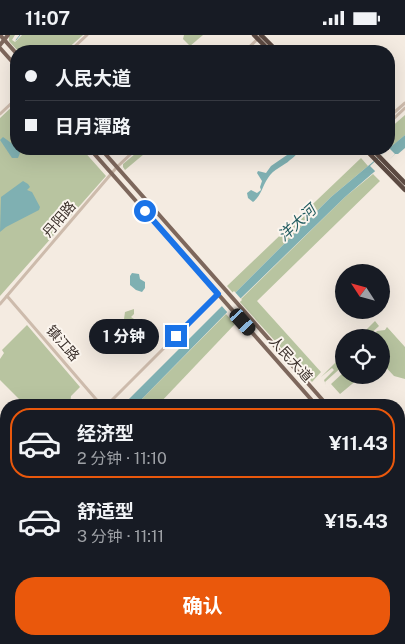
<!DOCTYPE html>
<html lang="zh">
<head>
<meta charset="utf-8">
<style>
	body { margin:0; font-family:"Public Sans","Noto Sans SC",sans-serif; background:#20242c; color:#f1f3f6; height:100vh; display:flex; flex-direction:column; font-size:19px; white-space:nowrap }
	* { box-sizing:border-box; margin:0 }
	p { font-size:16px; color:#9ea1a6 }
	.icon { flex:none; width:28px; height:28px; fill:none; stroke:currentColor; stroke-width:2; stroke-linecap:round; stroke-linejoin:round }
	.map { position:relative; flex:1; overflow:hidden }
	.drawer { position:absolute; left:0px; top:364px; width:405px; height:246px; display:flex; flex-direction:column; background:#171b24; border-radius:20px 20px 0 0; box-shadow:0 5px 20px #0002 }
	.drawer>* { flex:none }
	.top-card { position:absolute; left:10px; top:10px; width:385px; height:110px; border-radius:20px; box-shadow:0 5px 20px #0002; display:grid; align-content:center; height:110px; padding:0 15px; background:#171b24 }
	.needle { width:32px; rotate:306deg }
	.buttons { position:absolute; left:335px; top:229px; display:grid; gap:10px }
	.buttons a { display:grid; place-items:center; width:55px; height:55px; border-radius:50%; background:#171b24; box-shadow:0 5px 20px #0002; font-size:25px }
	.end { position:absolute; width:22px; height:22px; margin:-11px; border:6px solid #1a73e8; background:#fff; box-shadow:0 0 0 2px #fff }
	.from { border-radius:50% }
	.bubble { position:absolute; height:35px; border-radius:18px; background:#171b24; box-shadow:0 5px 20px #0002; font-size:16px; font-weight:700; line-height:35px; text-align:center }
	.car { position:absolute; width:15px; height:30px; margin:-15px -8px; border-radius:6px; box-shadow:0 0 4px 1px #0007; background:linear-gradient(#222 24%,#8ab4d8 0 40%,#222 0 76%,#8ab4d8 0 86%,#222 0) }
	.top-card b { display:flex; align-items:center; gap:18px; height:48px; font-size:19px }
	.top-card b+b { border-top:1px solid #363941 }
	.top-card i { width:12px; height:12px; background:#f1f3f6 }
	ul { padding:9px 0 0; list-style:none }
	li { display:flex; align-items:center; gap:15px; height:70px; margin:0 10px 8px; padding:0 5px; border:2px solid transparent; border-radius:20px }
	li div { flex:1 }
	li b { display:block; font-size:19px }
	li em { font-style:normal; font-weight:700 }
	li.active { border-color:#ea580c }
	li>.icon { width:45px; height:45px; stroke-width:1.5 }
	.cta { display:flex; gap:10px; margin-top:auto; padding:10px 15px }
	.cta a { flex:1; height:58px; border-radius:20px; background:#ea580c; color:#fff; font-size:20px; font-weight:700; line-height:58px; text-align:center }
	.status { display:flex; justify-content:space-between; align-items:center; height:35px; padding:0 25px; background:#171b24; direction:ltr }
	.status svg { height:14px; fill:currentColor }
	.map>svg:first-child { display:block }
	.green { fill:#b8c4a0 }
	.water { fill:#7fb0b2 }
	.pier { fill:#f4ebe1 }
	.lines { fill:none; stroke-linecap:round; stroke-linejoin:round }
	.stream { stroke:#7fb0b2; stroke-width:1 }
	.minor { stroke:#cdbbac; stroke-width:3 }
	.major { stroke:#7d675c; stroke-width:4 }
	.highway { stroke:#5c4a42; stroke-width:4.5 }
	.route { stroke:#1a73e8; stroke-width:6 }
	.labels { text-anchor:middle; stroke-width:4; stroke-linejoin:round; paint-order:stroke }
	.street-label { font-size:14px; fill:#3b302b; stroke:#fbf5ee }
	.water-label { font-size:15px; font-style:italic; fill:#1f5a5e; stroke:#fbf5ee }
</style>
</head>
<body>
<div class="status"><b>11:07</b><svg viewBox="0 0 49 12"><path d="M0 12V9h3v3zM5 12V6h3v6zM10 12V3h3v9zM15 12V0h3v12zM26 1h20v11H26zM47 4h2v5h-2z"/></svg></div>
<div class="map">
<svg width="405" height="609" viewBox="0 0 405 609">
	<rect width="100%" height="100%" fill="#f4ebe1"/>
	<!-- green -->
	<g class="green">
		<polygon points="9,0 15,0 12,5 15,7 22,0 83,0 65,16 18,16 9,6"/>
		<polygon points="184,0 203,0 190,11 183,4"/>
		<polygon points="16,68 16,114 82,114 106,141 0,261 0,83"/>
		<polygon points="405,80 405,100 390,113 389,94"/>
		<polygon points="141,114 150,114 125,135 123,132 123,129"/>
		<polygon points="361,123 368,131 331,162 234,259 227,251"/>
		<polygon points="373,139 380,146 257,266 321,337 312,347 239,266 345,162"/>
		<polygon points="134,274 134,279 131,282 137,286 138,290 134,293 130,292 128,293 124,284 125,277"/>
		<polygon points="226,279 235,289 158,370 136,370"/>
		<polygon points="375,286 379,291 367,302 362,302 360,301"/>
		<polygon points="27,290 80,352 71,361 70,370 25,370 0,345 0,324 4,318 2,315"/>
		<polygon points="387,292 405,312 405,344 394,341 381,327 381,302 371,302 377,296 385,295"/>
		<polygon points="337,326 342,326 344,330 325,347 326,350 324,345 334,335 332,333 321,342"/>
		<polygon points="344,337 344,340 354,340 358,344 340,359 331,349"/>
		<polygon points="399,427 405,434 405,451 399,444"/>
	</g>
	<!-- water -->
	<g class="water">
		<polygon points="405,100 405,113 398,119 395,119 345,162 241,263 136,370 123,370 331,162"/>
		<polygon points="3,102 14,110 20,118 18,123 12,123 0,105"/>
		<path d="M293 114H300C297 118 295 122 290 125 284 131 273 134 268 143 262 151 262 160 253 167L248 163 247 158 251 155 257 158 261 155 260 152 262 146 257 138 258 136 266 138 271 131 287 120Z"/>
		<polygon points="23,146 28,149 30,152 27,155 32,157 40,172 39,175 6,192 0,197 1,162"/>
		<polygon points="132,238 139,239 140,244 145,247 145,253 142,257 136,255 130,250 130,241"/>
	</g>
	<!-- pier -->
	<g class="pier">
		<polygon points="389,113 395,119 376,137 370,131"/>
		<polygon points="234,256 242,265 228,278 220,269"/>
	</g>
	<g class="lines">
		<!-- stream -->
		<polyline class="stream" points="16,5 20,0"/>
		<!-- minor -->
		<g class="minor">
			<polyline points="70,16 87,0"/>
			<polyline points="245,16 262,0"/>
			<polyline points="0,79 16,64"/>
			<polyline points="389,82 405,68"/>
			<polyline points="389,88 405,73"/>
			<polyline points="7,261 101,370"/>
			<polyline points="0,269 117,132 136,114"/>
			<polyline points="107,370 218,259"/>
			<polyline points="399,389 405,383"/>
			<polyline points="0,435 6,442"/>
			<polyline points="0,443 6,450"/>
			<polyline points="0,478 6,471"/>
			<polyline points="0,518 6,512"/>
			<polyline points="141,604 146,609"/>
			<polyline points="147,604 152,609"/>
			<polyline points="327,604 332,609"/>
			<polyline points="181,609 186,604"/>
		</g>
		<!-- major -->
		<g class="major">
			<polyline points="0,0 16,18"/>
			<polyline points="0,10 8,0"/>
			<polyline points="0,13 16,31"/>
			<polyline points="90,114 316,370"/>
			<polyline points="101,114 327,370"/>
			<polyline points="399,452 405,459"/>
			<polyline points="399,462 405,469"/>
		</g>
		<!-- highway -->
		<g class="highway">
			<polyline points="254,0 270,16"/>
			<polyline points="261,0 277,16"/>
			<polyline points="365,114 405,155"/>
			<polyline points="372,114 405,148"/>
		</g>
	</g>
	<g class="lines">
		<!-- route -->
		<polyline class="route" points="145,176 218,259 176,301"/>
	</g>
	<g class="labels">
		<!-- street labels -->
		<g class="street-label">
			<text transform="translate(59 184) rotate(-49)" y="5">丹阳路</text>
			<text transform="translate(63 308) rotate(49)" y="5">镇江路</text>
			<text transform="translate(291 324) rotate(48)" y="5">人民大道</text>
		</g>
		<!-- water labels -->
		<g class="water-label">
			<text transform="translate(297 188) rotate(-43)" y="5">洋大河</text>
		</g>
	</g>
</svg>
<div class="buttons">
<a><svg class="needle" viewBox="-14 -14 28 28"><path d="M0-13l5 13h-10z" fill="#e53935"/><path d="M0 13l5-13h-10z" fill="#9ea1a6"/></svg></a>
<a><svg class="icon" aria-label="locate" viewBox="0 0 24 24"><circle cx="12" cy="12" r="6"/><path d="M12 2v4M12 18v4M2 12h4M18 12h4"/></svg></a>
</div>
<i class="end from" style="left:145px;top:176px"></i>
<i class="end" style="left:176px;top:301px"></i>
<div class="bubble" style="left:89px;top:284px;width:70px">1 分钟</div>
<i class="car" style="left:243px;top:287px;rotate:138deg"></i>
<div class="top-card">
<b><i class="from"></i>人民大道</b>
<b><i></i>日月潭路</b>
</div>
<section class="drawer">
<ul>
<li class="active"><svg class="icon" aria-label="car" viewBox="0 0 24 24"><path d="M5 17H2v-5l4-1 3-4h7l3 4 3 1v5h-3M9 17h6M6 11h13"/><circle cx="7" cy="17" r="2"/><circle cx="17" cy="17" r="2"/></svg><div><b>经济型</b><p>2 分钟 · 11:10</p></div><em>¥11.43</em></li>
<li><svg class="icon" aria-label="car" viewBox="0 0 24 24"><path d="M5 17H2v-5l4-1 3-4h7l3 4 3 1v5h-3M9 17h6M6 11h13"/><circle cx="7" cy="17" r="2"/><circle cx="17" cy="17" r="2"/></svg><div><b>舒适型</b><p>3 分钟 · 11:11</p></div><em>¥15.43</em></li>
</ul>
<div class="cta"><a>确认</a></div>
</section>
</div>
</body>
</html>
